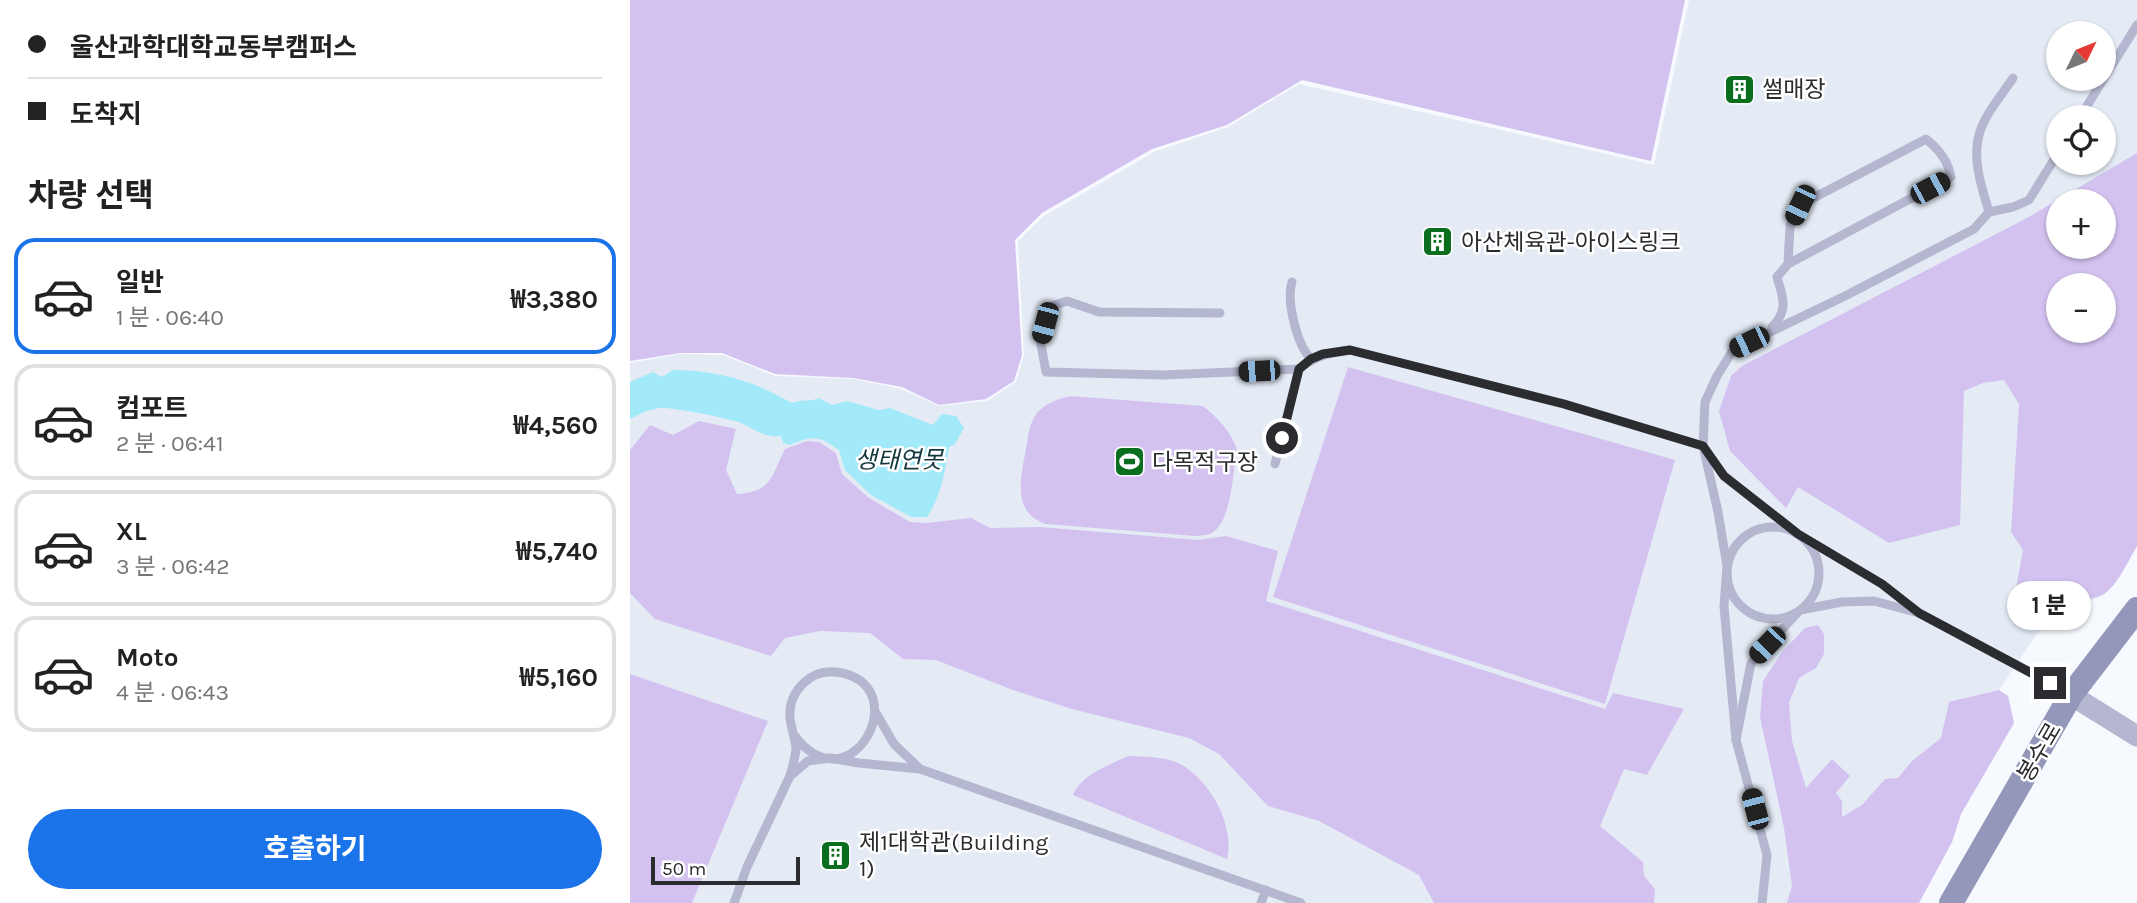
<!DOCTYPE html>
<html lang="ko">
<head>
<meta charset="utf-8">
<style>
	body { margin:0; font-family:Karla,"Noto Sans KR",sans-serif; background:#f6f6f6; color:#222; height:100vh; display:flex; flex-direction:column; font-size:26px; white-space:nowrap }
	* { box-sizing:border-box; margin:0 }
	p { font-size:23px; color:#767676 }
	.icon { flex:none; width:38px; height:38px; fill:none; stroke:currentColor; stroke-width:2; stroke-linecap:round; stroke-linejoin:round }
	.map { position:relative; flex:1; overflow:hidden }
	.sheet { display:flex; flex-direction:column; background:#fff; width:630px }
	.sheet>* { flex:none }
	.banner { display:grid; align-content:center; height:154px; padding:0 28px; background:#fff }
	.needle { width:46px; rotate:47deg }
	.controls { position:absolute; left:1416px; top:21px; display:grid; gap:14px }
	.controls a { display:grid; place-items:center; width:70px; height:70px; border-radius:50%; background:#fff; box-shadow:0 2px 5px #0004; font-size:35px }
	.scale { position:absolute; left:21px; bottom:18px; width:149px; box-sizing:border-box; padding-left:7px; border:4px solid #2b2c2f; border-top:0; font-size:19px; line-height:24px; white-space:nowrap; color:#2b2c2f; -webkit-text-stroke:5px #fff; paint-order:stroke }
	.end { position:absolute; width:32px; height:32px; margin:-16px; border:9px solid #2b2c2f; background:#fff; box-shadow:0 0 0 4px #fff }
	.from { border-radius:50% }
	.bubble { position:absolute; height:49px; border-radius:24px; background:#fff; box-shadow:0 2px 5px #0004; font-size:23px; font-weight:700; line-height:49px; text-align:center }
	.car { position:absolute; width:21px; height:42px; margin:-21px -10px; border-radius:9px; box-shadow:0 0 5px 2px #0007; background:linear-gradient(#222 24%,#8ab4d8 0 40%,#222 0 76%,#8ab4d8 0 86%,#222 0) }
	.banner b { display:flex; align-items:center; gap:24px; height:66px; font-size:26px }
	.banner b+b { border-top:2px solid #e0e0e0 }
	.banner i { width:18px; height:18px; background:#222 }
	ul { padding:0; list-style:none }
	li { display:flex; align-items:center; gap:21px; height:116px; margin:0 14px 10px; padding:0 14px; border:4px solid #e0e0e0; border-radius:21px }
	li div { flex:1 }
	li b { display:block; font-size:26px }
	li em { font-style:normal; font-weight:700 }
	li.on { border-color:#1a73e8 }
	li>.icon { width:63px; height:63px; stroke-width:1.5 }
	h2 { padding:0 28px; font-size:32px; line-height:84px }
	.button { display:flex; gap:14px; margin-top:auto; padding:14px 28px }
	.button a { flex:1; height:80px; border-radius:42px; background:#1a73e8; color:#fff; font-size:28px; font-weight:700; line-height:80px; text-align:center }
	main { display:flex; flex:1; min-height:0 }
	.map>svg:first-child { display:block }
	.built { fill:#e4ebf5; fill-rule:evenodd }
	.green { fill:#d3c2f0; fill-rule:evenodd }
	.water { fill:#a2eaf9 }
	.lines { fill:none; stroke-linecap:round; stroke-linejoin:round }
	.service { stroke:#b4b7cf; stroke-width:9 }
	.tertiary { stroke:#b4b7cf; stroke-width:21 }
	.secondary { stroke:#9397b9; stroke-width:24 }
	.route { stroke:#2b2c2f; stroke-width:9 }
	.labels { text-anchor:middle; stroke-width:5; stroke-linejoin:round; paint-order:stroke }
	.poi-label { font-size:23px; fill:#2b2c2f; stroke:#fff; text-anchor:start }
	.street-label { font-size:23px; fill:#2b2c2f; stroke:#fff }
	.water-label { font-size:24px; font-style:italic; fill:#14373d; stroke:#fff }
</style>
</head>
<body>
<main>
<section class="sheet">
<div class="banner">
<b><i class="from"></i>울산과학대학교동부캠퍼스</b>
<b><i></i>도착지</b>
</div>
<h2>차량 선택</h2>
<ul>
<li class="on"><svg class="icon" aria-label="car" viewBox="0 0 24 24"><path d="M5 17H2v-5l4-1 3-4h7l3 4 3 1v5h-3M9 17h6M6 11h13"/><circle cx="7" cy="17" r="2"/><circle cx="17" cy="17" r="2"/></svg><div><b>일반</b><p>1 분 · 06:40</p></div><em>₩3,380</em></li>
<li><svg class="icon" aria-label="car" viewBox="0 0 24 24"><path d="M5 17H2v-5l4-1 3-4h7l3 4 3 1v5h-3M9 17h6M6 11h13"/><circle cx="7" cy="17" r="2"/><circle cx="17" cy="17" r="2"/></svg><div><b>컴포트</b><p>2 분 · 06:41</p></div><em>₩4,560</em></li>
<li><svg class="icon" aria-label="car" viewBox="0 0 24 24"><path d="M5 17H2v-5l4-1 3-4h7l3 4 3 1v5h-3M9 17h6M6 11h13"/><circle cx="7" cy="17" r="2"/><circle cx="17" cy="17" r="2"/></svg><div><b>XL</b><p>3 분 · 06:42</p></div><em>₩5,740</em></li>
<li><svg class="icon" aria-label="car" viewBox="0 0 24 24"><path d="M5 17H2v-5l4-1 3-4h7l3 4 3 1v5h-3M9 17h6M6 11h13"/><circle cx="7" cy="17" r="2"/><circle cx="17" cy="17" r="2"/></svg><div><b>Moto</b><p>4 분 · 06:43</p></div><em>₩5,160</em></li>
</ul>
<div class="button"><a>호출하기</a></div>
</section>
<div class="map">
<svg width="1507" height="903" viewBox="0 0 1507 903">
	<rect width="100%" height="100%" fill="#f6f9fe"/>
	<!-- built -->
	<path class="built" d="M1059 0H1507V546L1489 577 1474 595 1455 603 1442 620 1408 632 1369 690 1378 696 1384 723 1331 814 1322 842 1289 903H0V363L50 354 93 355 145 376 223 379 271 389 309 406 357 401 386 382 394 355 388 241 414 216 524 152 598 127 669 84 1024 165ZM1428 33H1474V79H1428ZM1428 117H1474V163H1428ZM1428 201H1474V247H1428ZM1428 285H1474V331H1428Z"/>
	<!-- green -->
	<g class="green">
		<polygon points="0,0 1055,0 1021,161 672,80 597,125 522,149 412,213 385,240 392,355 384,381 356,399 309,405 272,387 223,378 145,374 92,353 50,353 0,361"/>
		<path d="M1507 153V546C1499 559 1486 589 1472 595 1448 606 1409 596 1386 588L1393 550 1381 532 1389 404 1374 380 1353 383 1334 391 1330 525 1259 543 1168 487 1156 508 1100 451 1089 411 1101 376 1112 366 1397 218ZM1428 201H1474V247H1428ZM1428 285H1474V331H1428Z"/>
		<polygon points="718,367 1045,460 975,704 643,597"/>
		<path d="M440 396 573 406C587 417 601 432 607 449 603 470 602 521 582 533 578 535 570 536 565 536L416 524C381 513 391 476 396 449 398 437 399 423 407 413 416 403 428 399 440 396Z"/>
		<path d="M69 421 106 429 96 470 107 494C143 491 140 478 155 449L177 441 189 442 206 453 212 474 239 498 280 522 296 523 341 518 360 528 410 527 568 540 596 536 648 551 636 601 975 709 983 693 1054 709 1017 775 994 769 970 826 1013 862 1014 876 1025 889 1024 903H804L789 875 689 821 638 806 589 754 559 738 442 709 383 690 306 660 273 659 240 633 190 631 155 638 141 656 25 619 0 593V450L20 425 43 435Z"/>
		<polygon points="1188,625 1194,634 1194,654 1186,668 1169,678 1159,703 1162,741 1176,788 1202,759 1220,776 1206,793 1212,801 1212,817 1232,805 1255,779 1268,778 1282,761 1311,738 1319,702 1369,690 1378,696 1384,723 1331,814 1322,842 1289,903 1157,903 1162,886 1154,828 1130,717 1133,681 1152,652 1175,628"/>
		<polygon points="0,674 138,721 62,903 0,903"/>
		<path d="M498 756C515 757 537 756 552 765 581 782 605 826 597 859L443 795C451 775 479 765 498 756Z"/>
	</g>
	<!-- water -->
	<path class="water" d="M43 370C87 370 124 381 162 403 172 399 180 402 189 398L202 405 217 401 249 410 260 408 303 425 312 414 326 416 334 428 325 444 319 447C315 471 311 497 297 517H281L241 495 215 470 209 450C188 436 184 435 160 445L153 443 151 436C134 438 125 429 111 423 98 418 43 407 31 408 19 409 10 414 0 419V382L23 372 32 377Z"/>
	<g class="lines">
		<!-- service -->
		<g class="service">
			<polyline points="1450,117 1507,25"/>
			<polyline points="1428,153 1399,200 1383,207 1359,212 1344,229 1217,295 1103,350 1087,376 1075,402 1073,446 1094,476 1168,534 1252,584 1289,613 1440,694"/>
			<path d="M1359 212C1352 188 1342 160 1349 135 1354 115 1372 95 1383 78"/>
			<path d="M662 282C656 301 667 345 681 359"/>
			<polyline points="590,313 469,312 437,301 419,307 410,339 416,372 533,375 669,369"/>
			<path d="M1142 327C1159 310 1153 298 1147 277L1158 264 1321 177C1318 161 1309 149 1296 139L1170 205 1160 226 1158 264"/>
			<path d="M645 464 669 369C685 356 699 353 720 350L934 404 1073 446 1088 512 1097 566 1094 606 1106 740"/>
			<circle cx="1143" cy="573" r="46"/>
			<polyline points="246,713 264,744 290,769"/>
			<path d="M160 776C162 768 165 758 166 750 166 739 161 729 160 718 158 692 180 669 206 672 289 683 221 811 164 735"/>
			<polyline points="104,903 117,867 160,776 178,761 200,758 229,763 290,769 671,903"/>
			<polyline points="631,903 636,890"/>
			<polyline points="1132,903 1137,855 1106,740 1121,663 1170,610 1212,602 1244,601 1285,612"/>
		</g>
		<!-- tertiary -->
		<polyline class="tertiary" points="1441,695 1507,736"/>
		<!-- secondary -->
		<polyline class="secondary" points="1321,903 1441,695 1507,609"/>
	</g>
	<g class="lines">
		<!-- route -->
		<polyline class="route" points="652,438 669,369 681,359 693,354 720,350 934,404 1073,446 1094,476 1168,534 1252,584 1289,613 1420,683"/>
	</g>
	<!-- icons -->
	<defs>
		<symbol id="building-square" viewBox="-11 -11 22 22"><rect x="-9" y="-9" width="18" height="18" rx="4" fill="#096e1d" stroke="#fff"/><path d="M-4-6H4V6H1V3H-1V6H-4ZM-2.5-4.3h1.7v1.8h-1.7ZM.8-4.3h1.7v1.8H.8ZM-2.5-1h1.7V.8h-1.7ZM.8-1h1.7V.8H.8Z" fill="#fff"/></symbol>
		<symbol id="stadium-square" viewBox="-11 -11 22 22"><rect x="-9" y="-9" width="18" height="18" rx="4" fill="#096e1d" stroke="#fff"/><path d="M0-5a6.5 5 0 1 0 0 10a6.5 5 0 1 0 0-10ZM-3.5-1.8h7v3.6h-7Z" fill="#fff"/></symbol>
	</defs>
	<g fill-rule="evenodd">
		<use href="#building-square" x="1092" y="72" width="35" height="35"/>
		<use href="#building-square" x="790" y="224" width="35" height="35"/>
		<use href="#stadium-square" x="482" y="444" width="35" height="35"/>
		<use href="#building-square" x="188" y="838" width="35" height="35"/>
	</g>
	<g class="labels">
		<!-- poi labels -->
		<g class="poi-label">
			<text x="1132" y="97">썰매장</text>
			<text x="831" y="250">아산체육관-아이스링크</text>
			<text x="522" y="470">다목적구장</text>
			<text x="229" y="850">제1대학관(Building<tspan x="229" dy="26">1)</tspan></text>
		</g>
		<!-- street labels -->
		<g class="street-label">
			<text transform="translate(1409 752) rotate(-60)" y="8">봉수로</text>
		</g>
		<!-- water labels -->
		<g class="water-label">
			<text x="269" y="468">생태연못</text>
		</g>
	</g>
</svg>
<div class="controls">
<a><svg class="needle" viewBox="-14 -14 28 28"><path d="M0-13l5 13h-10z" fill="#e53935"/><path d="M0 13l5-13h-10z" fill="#767676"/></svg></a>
<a><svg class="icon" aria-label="locate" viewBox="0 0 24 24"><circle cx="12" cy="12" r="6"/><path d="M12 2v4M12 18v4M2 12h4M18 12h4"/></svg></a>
<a>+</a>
<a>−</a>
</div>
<div class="scale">50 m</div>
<i class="end from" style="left:652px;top:438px"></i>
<i class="end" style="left:1420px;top:683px"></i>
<div class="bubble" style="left:1377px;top:581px;width:84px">1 분</div>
<i class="car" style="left:1300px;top:188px;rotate:62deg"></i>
<i class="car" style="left:1170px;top:205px;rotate:205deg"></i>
<i class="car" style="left:415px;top:323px;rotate:195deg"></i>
<i class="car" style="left:1119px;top:342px;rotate:244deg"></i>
<i class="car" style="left:629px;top:371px;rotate:267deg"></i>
<i class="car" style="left:1137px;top:645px;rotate:224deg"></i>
<i class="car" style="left:1125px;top:809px;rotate:345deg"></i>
</div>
</main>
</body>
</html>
